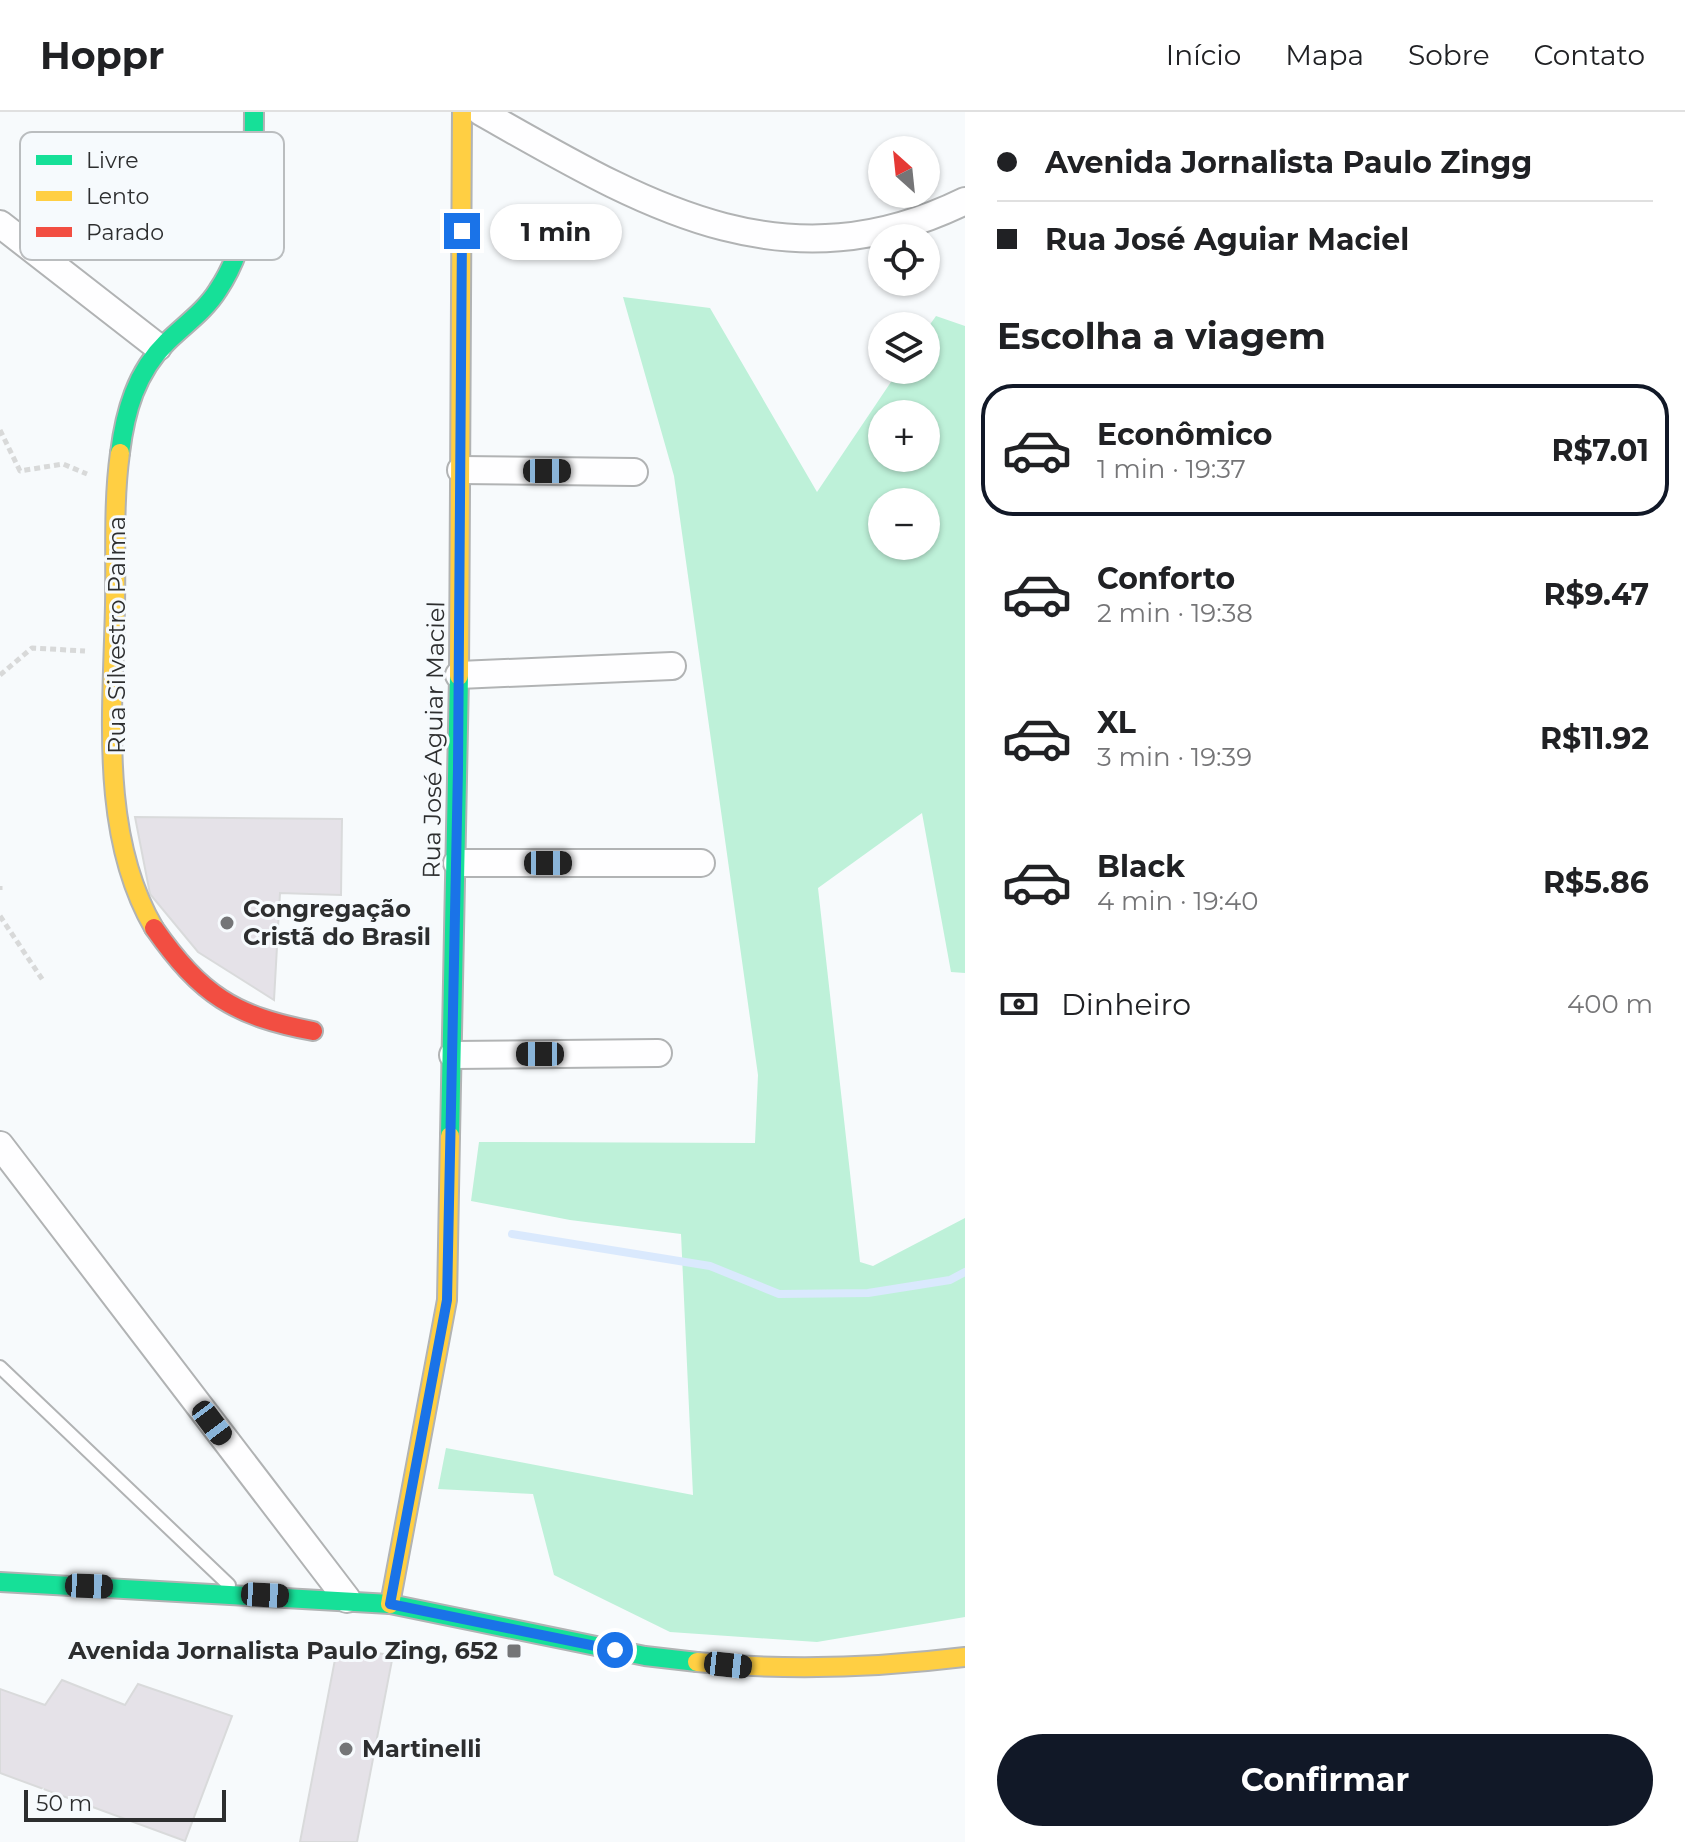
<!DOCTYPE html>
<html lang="pt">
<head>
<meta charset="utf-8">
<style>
	body { margin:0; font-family:Montserrat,sans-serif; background:#f2f2f2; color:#202124; height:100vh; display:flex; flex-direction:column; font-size:30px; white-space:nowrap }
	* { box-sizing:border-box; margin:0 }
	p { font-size:26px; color:#757577 }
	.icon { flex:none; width:44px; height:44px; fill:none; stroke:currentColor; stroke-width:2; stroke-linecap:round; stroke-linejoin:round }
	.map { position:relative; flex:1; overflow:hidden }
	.sheet { display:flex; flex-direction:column; background:#fff; width:720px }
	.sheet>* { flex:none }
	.hud { display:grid; align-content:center; height:176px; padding:0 32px; background:#fff }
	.needle { width:52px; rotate:333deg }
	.fabs { position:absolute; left:868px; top:24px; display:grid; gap:16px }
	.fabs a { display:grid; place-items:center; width:72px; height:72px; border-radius:50%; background:#fff; box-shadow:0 2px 6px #0004; font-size:40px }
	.scale { position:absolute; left:24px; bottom:20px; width:202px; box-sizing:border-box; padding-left:8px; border:4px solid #2d2e2f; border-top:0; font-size:22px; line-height:28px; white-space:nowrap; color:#2d2e2f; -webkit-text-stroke:6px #f6fafd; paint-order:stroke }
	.end { position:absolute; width:36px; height:36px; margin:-18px; border:10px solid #1a73e8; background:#fff; box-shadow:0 0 0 4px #fff }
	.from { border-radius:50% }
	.bubble { position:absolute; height:56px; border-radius:28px; background:#fff; box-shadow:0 2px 6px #0004; font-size:26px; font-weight:700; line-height:56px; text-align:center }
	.car { position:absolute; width:24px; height:48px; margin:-24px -12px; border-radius:10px; box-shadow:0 0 6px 2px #0007; background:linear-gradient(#222 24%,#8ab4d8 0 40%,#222 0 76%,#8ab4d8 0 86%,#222 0) }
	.hud b { display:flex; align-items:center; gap:28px; height:76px; font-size:30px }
	.hud b+b { border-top:2px solid #e0e0e0 }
	.hud i { width:20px; height:20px; background:#202124 }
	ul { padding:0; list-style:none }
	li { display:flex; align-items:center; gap:24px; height:132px; margin:0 16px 12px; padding:0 16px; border:4px solid transparent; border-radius:32px }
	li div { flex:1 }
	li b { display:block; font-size:30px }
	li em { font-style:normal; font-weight:700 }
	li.selected { border-color:#111827 }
	li>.icon { width:72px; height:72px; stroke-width:1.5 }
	h2 { padding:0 32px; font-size:36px; line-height:96px }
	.pay { display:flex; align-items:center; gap:20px; height:88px; padding:0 32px; font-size:30px }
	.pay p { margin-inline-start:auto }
	.cta { display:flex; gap:16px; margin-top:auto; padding:16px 32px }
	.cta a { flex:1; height:92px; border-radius:48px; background:#111827; color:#fff; font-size:32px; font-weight:700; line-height:92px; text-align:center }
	header { display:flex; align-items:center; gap:48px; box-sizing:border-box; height:112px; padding:0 40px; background:#fff; border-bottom:2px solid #e0e0e0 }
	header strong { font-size:38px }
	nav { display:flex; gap:44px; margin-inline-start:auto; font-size:28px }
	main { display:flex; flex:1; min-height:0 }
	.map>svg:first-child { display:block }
	.green { fill:#bef1d9; fill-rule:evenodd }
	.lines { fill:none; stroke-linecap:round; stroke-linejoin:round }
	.stream { stroke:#dae9fd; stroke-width:8 }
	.building { fill:#e5e2e8; stroke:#d9dadb; stroke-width:2 }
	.lane-casing { stroke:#b1b3b4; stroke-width:16 }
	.street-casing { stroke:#b1b3b4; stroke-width:30 }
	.fast-casing { stroke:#b1b3b4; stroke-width:22 }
	.slow-casing { stroke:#b1b3b4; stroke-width:22 }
	.jam-casing { stroke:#b1b3b4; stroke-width:22 }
	.path { stroke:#d8d9d9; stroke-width:5; stroke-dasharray:6 4; stroke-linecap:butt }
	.lane { stroke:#fefeff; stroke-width:12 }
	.street { stroke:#fefeff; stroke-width:26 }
	.fast { stroke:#16e098; stroke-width:18 }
	.slow { stroke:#ffcf43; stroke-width:18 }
	.jam { stroke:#f24e42; stroke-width:18 }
	.route { stroke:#1a73e8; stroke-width:10 }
	.poi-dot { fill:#747577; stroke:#f6fafd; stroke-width:3 }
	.labels { text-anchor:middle; stroke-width:6; stroke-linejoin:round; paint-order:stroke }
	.street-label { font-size:24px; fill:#2d2e2f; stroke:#f6fafd }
	.poi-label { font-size:24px; font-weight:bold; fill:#2d2e2f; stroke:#f6fafd; text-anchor:start }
	.key { fill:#f6fafd; stroke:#babdbf; stroke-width:2 }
	.key-label { font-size:22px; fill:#2d2e2f }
</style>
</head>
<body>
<header>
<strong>Hoppr</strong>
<nav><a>Início</a><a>Mapa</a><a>Sobre</a><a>Contato</a></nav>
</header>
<main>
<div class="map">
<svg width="965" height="1730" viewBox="0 0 965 1730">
	<rect width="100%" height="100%" fill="#f7fafc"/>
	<!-- green -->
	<path class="green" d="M623 185 710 196 817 380 899 258H926V218L936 204 965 214V861L951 860 922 701 818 776 860 1150 873 1154 965 1106V1505L817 1530 670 1520 554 1463 533 1382 438 1377 446 1336 693 1383 681 1122 570 1108 471 1089 479 1030 755 1031 758 963 674 364ZM882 302H926V346H882ZM882 390H926V434H882Z"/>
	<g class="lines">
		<!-- stream -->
		<polyline class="stream" points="512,1122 710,1154 779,1182 868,1181 950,1168 965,1160"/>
	</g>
	<!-- building -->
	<g class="building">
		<polygon points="135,705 342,707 341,783 280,781 274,888 198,840 150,782"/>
		<polygon points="337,1537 393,1543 357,1730 300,1730"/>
		<polygon points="62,1568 125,1593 138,1572 232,1604 185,1729 0,1661 0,1577 45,1593"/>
	</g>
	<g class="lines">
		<defs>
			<polyline id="lane" points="0,1255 229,1473"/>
			<g id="street">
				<path d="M481 0C640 90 781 179 965 89"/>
				<polyline points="0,112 158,235"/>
				<polyline points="461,358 634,360"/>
				<polyline points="459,563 672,554"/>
				<polyline points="457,751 701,751"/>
				<polyline points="453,943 658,941"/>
				<polyline points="0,1033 347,1487"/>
			</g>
			<g id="fast">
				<path d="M120 341C125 300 136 260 167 230 184 213 205 199 218 178 253 126 254 60 254 0"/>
				<polyline points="450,1024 459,564"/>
				<polyline points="0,1470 390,1492 645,1544 697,1550"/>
			</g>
			<g id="slow">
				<path d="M120 341C113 391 116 443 115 493 113 598 99 722 154 816"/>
				<polyline points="459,564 462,0"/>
				<polyline points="390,1492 447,1188 450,1024"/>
				<path d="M697 1550C786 1559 876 1556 965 1545"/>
			</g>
			<path id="jam" d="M154 816C201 883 234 904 313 919"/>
		</defs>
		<!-- lane casing -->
		<use href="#lane" class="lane-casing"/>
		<!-- street casing -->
		<use href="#street" class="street-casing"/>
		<!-- fast casing -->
		<use href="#fast" class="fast-casing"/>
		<!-- slow casing -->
		<use href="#slow" class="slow-casing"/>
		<!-- jam casing -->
		<use href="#jam" class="jam-casing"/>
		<!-- path -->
		<g class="path">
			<polyline points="66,133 119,49"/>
			<polyline points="0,318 20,359 63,352 87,362"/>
			<polyline points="0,563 32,536 85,539"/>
			<polyline points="0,774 0,778"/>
			<polyline points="0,804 44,870"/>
		</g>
		<!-- lane -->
		<use href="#lane" class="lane"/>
		<!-- street -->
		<use href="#street" class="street"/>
		<!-- fast -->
		<use href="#fast" class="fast"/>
		<!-- slow -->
		<use href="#slow" class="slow"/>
		<!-- jam -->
		<use href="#jam" class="jam"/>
	</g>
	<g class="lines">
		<!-- route -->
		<polyline class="route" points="462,119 458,657 447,1188 390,1492 615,1538"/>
	</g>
	<!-- markers -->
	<g class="poi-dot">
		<circle cx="227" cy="811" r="8"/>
		<rect x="506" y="1531" width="16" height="16" rx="4"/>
		<circle cx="346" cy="1637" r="8"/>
	</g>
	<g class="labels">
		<!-- street labels -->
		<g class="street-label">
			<text transform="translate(117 523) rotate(-90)" y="8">Rua Silvestro Palma</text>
			<text transform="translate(434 628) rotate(-89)" y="8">Rua José Aguiar Maciel</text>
		</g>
		<!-- poi labels -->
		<g class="poi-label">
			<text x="243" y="805">Congregação<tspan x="243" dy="28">Cristã do Brasil</tspan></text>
			<text x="498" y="1547" text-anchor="end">Avenida Jornalista Paulo Zing, 652</text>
			<text x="362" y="1645">Martinelli</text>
		</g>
	</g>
	<!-- legend -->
	<rect x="20" y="20" width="264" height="128" rx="12" class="key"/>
	<rect x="36" y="43" width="36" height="10" fill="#16e098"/>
	<rect x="36" y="79" width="36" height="10" fill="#ffcf43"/>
	<rect x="36" y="115" width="36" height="10" fill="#f24e42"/>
	<g class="key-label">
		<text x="86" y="56">Livre</text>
		<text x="86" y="92">Lento</text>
		<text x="86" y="128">Parado</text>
	</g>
</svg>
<div class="fabs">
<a><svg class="needle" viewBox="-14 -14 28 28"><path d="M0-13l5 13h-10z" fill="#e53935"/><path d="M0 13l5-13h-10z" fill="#757577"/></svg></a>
<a><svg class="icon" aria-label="locate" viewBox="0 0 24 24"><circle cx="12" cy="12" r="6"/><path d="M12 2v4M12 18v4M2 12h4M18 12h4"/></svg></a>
<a><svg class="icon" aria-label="layers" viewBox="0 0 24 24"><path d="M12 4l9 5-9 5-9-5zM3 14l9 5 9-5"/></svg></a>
<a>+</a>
<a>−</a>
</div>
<div class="scale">50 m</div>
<i class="end from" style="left:615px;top:1538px"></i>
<i class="end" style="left:462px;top:119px"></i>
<div class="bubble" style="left:490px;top:92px;width:132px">1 min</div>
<i class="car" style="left:547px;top:359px;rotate:90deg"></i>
<i class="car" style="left:548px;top:751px;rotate:90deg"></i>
<i class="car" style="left:540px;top:942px;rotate:270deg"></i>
<i class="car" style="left:212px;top:1311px;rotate:143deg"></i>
<i class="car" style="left:89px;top:1474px;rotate:92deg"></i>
<i class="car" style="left:265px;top:1483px;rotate:93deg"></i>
<i class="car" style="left:728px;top:1553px;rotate:96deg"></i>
</div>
<section class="sheet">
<div class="hud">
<b><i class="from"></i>Avenida Jornalista Paulo Zingg</b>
<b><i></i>Rua José Aguiar Maciel</b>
</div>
<h2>Escolha a viagem</h2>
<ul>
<li class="selected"><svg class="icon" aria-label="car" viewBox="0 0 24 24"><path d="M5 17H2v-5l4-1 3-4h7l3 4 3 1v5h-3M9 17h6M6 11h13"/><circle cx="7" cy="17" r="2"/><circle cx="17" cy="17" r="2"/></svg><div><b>Econômico</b><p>1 min · 19:37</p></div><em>R$7.01</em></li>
<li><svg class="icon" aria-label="car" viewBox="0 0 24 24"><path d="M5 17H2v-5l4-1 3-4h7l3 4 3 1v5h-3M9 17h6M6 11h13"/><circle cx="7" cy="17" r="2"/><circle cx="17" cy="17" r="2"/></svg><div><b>Conforto</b><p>2 min · 19:38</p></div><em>R$9.47</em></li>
<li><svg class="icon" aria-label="car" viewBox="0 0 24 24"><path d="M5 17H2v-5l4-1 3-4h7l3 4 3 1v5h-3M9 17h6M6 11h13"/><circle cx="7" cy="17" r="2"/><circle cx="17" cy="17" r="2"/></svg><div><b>XL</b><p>3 min · 19:39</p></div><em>R$11.92</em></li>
<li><svg class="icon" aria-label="car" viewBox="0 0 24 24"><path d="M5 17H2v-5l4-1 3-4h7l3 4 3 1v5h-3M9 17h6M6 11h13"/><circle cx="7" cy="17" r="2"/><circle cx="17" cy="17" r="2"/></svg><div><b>Black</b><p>4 min · 19:40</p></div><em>R$5.86</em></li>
</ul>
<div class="pay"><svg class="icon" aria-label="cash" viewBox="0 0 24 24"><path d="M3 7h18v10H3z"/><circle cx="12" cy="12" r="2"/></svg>Dinheiro<p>400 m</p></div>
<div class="cta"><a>Confirmar</a></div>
</section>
</main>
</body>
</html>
